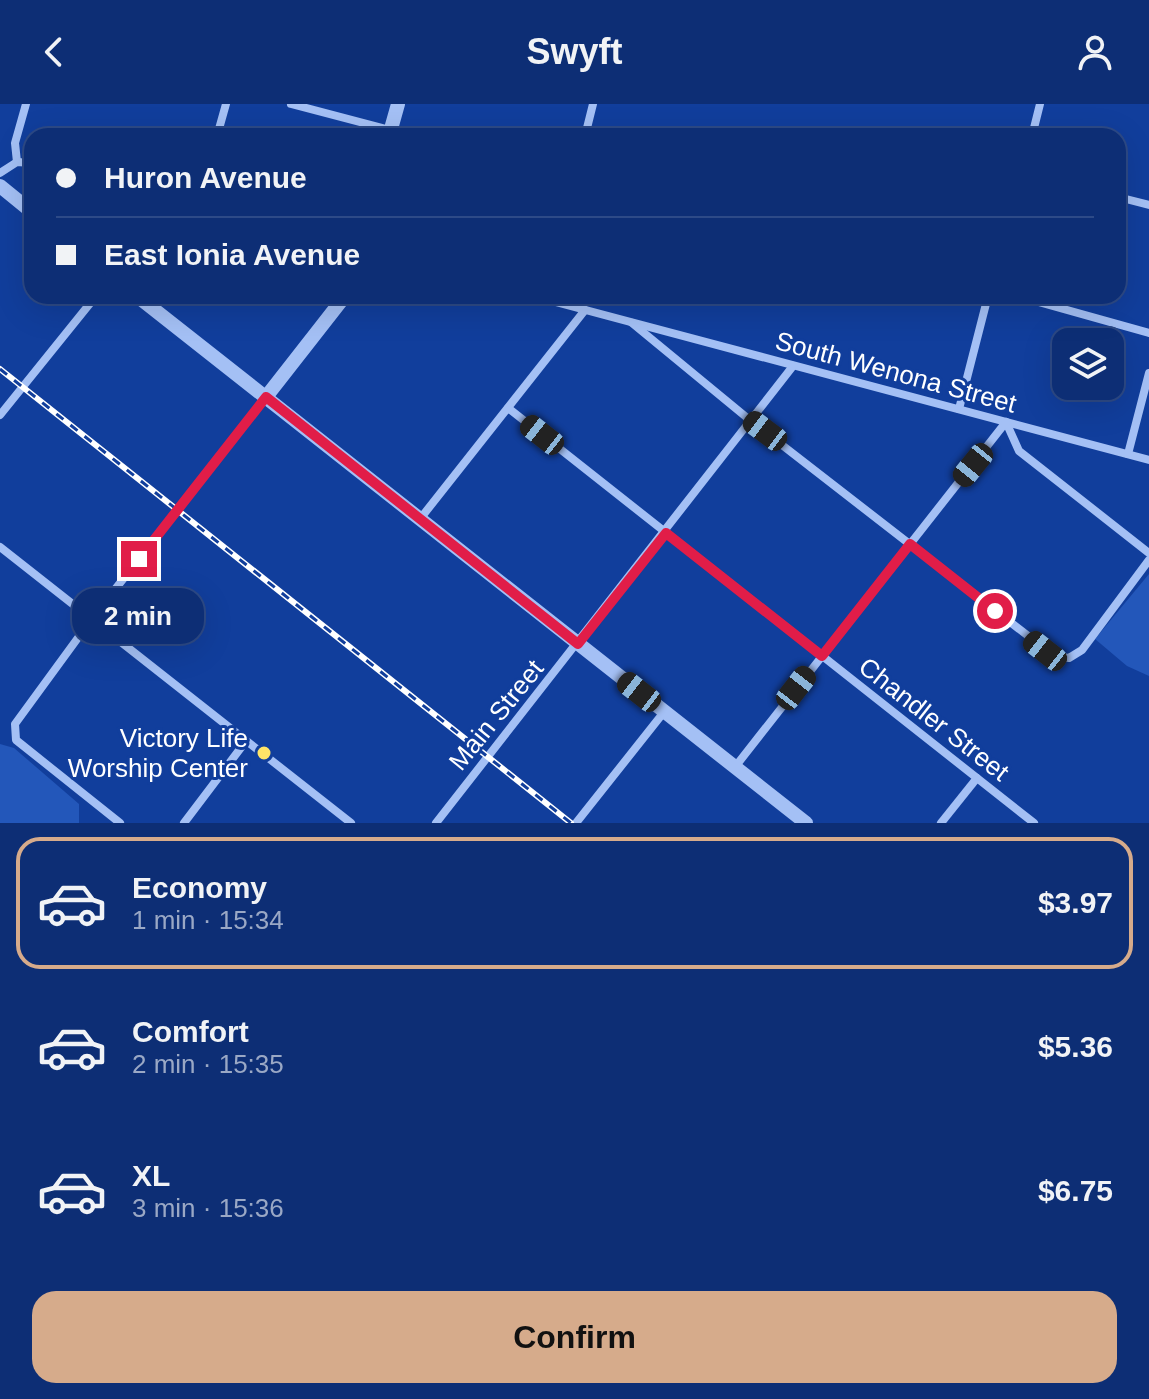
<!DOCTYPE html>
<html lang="en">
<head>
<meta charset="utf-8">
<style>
	body { margin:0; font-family:Helvetica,sans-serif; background:#1b3a7d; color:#f1f3f6; height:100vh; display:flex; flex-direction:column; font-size:30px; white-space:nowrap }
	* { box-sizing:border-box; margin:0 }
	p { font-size:26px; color:#9aa8c5 }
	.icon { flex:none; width:44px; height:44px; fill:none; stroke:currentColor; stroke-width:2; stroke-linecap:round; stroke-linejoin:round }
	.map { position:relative; height:719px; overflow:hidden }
	.drawer { display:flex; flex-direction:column; background:#0d2e75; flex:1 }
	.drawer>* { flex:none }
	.guide { position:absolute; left:24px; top:24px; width:1102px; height:176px; border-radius:24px; box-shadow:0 8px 32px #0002,0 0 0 2px #2d4a87; display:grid; align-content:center; height:176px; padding:0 32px; background:#0d2e75 }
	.controls { position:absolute; left:1052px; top:224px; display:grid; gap:16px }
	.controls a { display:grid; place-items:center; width:72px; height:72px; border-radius:16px; background:#0d2e75; box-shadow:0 8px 32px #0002,0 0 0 2px #2d4a87; font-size:40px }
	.end { position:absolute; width:36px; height:36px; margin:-18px; border:10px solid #e11d48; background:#fff; box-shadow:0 0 0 4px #fff }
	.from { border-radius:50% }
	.bubble { position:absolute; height:56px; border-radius:24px; background:#0d2e75; box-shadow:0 8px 32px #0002,0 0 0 2px #2d4a87; font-size:26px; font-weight:700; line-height:56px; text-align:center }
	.car { position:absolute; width:24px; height:48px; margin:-24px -12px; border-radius:10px; box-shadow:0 0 6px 2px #0007; background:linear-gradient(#222 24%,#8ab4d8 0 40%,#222 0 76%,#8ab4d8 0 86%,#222 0) }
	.guide b { display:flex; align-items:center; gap:28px; height:76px; font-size:30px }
	.guide b+b { border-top:2px solid #2d4a87 }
	.guide i { width:20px; height:20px; background:#f1f3f6 }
	ul { padding:14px 0 0; list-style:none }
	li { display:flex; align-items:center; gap:24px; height:132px; margin:0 16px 12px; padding:0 16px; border:4px solid transparent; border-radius:24px }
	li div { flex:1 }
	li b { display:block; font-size:30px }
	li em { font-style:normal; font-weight:700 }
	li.on { border-color:#d6ab8b }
	li>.icon { width:72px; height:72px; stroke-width:1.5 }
	.primary-button { display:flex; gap:16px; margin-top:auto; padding:16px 32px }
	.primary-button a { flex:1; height:92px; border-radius:24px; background:#d6ab8b; color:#111; font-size:32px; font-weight:700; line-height:92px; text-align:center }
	header { display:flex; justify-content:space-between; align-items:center; height:104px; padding:0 32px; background:#0d2e75; font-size:36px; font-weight:700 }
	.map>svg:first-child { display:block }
	.green { fill:#2357ba }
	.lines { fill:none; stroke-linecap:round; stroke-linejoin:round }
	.minor { stroke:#a4c0f5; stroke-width:8 }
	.tertiary { stroke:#a4c0f5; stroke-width:14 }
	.rail-casing { stroke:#fff; stroke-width:6 }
	.rail { stroke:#113e9c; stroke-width:3; stroke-dasharray:9; stroke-linecap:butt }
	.route { stroke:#e11d48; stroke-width:10 }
	.poi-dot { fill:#ffe468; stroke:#113e9c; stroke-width:3 }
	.labels { text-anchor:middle; stroke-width:6; stroke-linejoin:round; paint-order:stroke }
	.street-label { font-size:26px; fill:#fff; stroke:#113e9c }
	.poi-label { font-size:26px; fill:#fff; stroke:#113e9c; text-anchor:end }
</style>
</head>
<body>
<header><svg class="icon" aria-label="back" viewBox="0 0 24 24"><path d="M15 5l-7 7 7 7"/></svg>Swyft<svg class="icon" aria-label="person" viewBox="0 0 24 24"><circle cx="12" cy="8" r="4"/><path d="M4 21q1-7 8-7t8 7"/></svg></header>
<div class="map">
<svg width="1149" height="719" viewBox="0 0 1149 719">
	<rect width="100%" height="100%" fill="#113e9c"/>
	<!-- green -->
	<g class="green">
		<polygon points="1149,470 1149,572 1127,562 1095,535"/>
		<polygon points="0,640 14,644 79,700 79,719 0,719"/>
	</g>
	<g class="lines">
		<!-- minor -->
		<g class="minor">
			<polyline points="291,0 413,32"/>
			<polyline points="217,32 226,0"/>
			<polyline points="585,32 593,0"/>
			<polyline points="1032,32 1040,0"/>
			<polyline points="17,58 15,39 26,0"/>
			<polyline points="0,69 17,58 32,59"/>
			<polyline points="1118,93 1149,101"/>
			<polyline points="533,192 1149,356"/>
			<polyline points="1017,192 1149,229"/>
			<polyline points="632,219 751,317 1054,552 1069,554 1082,546 1149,456"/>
			<polyline points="508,304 1034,719"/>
			<polyline points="959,305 988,192"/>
			<polyline points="0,311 96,192"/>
			<polyline points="1006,318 1019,347 1149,449"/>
			<polyline points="1128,350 1149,269"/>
			<polyline points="420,415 585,206"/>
			<polyline points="0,443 351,719"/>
			<polyline points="735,663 1006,318"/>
			<polyline points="120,719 16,636 15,620 91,516 266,293"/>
			<polyline points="184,719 246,637"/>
			<polyline points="436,719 793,262"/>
			<polyline points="576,719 664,608"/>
			<polyline points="941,719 977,674"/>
		</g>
		<!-- tertiary -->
		<g class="tertiary">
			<polyline points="389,32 398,0"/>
			<polyline points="0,82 32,108"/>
			<polyline points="137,192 806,719"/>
			<polyline points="266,293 345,192"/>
		</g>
		<defs>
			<polyline id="rail" points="0,265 571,719"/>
		</defs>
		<!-- rail casing -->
		<use href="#rail" class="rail-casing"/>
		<!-- rail -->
		<use href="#rail" class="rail"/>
	</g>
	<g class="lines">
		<!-- route -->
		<polyline class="route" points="139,455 266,293 578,540 666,429 822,552 910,440 995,507"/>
	</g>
	<!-- markers -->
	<circle class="poi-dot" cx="264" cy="649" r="8"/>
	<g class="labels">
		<!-- street labels -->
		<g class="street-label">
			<text transform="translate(896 268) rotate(15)" y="9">South Wenona Street</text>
			<text transform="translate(496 611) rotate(-51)" y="9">Main Street</text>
			<text transform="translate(934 615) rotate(38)" y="9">Chandler Street</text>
		</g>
		<!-- poi labels -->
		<g class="poi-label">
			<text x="248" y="643">Victory Life<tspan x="248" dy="30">Worship Center</tspan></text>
		</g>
	</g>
</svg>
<div class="controls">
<a><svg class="icon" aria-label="layers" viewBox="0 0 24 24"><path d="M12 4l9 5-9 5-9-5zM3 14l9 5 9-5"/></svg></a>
</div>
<i class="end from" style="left:995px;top:507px"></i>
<i class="end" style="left:139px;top:455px"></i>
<div class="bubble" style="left:72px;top:484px;width:132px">2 min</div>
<i class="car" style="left:765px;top:327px;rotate:307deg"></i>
<i class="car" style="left:542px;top:331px;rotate:308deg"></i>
<i class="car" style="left:973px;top:361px;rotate:219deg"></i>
<i class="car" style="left:1045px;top:547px;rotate:308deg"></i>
<i class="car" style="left:796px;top:584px;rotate:38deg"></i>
<i class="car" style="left:639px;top:588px;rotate:308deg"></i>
<div class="guide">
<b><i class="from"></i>Huron Avenue</b>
<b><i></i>East Ionia Avenue</b>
</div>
</div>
<section class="drawer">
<ul>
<li class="on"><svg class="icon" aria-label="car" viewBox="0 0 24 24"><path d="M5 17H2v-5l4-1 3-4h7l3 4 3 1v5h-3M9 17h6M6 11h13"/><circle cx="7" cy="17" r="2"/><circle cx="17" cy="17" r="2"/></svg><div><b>Economy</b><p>1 min · 15:34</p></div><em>$3.97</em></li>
<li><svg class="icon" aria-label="car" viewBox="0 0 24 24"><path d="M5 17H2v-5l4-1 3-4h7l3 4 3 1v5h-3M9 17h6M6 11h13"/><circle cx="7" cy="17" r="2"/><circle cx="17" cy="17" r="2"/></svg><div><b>Comfort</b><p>2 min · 15:35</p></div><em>$5.36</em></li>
<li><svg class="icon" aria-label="car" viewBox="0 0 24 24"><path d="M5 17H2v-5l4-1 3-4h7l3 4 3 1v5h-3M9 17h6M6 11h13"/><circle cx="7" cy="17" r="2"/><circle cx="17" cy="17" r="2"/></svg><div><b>XL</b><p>3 min · 15:36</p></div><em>$6.75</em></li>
</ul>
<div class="primary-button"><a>Confirm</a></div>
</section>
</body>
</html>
